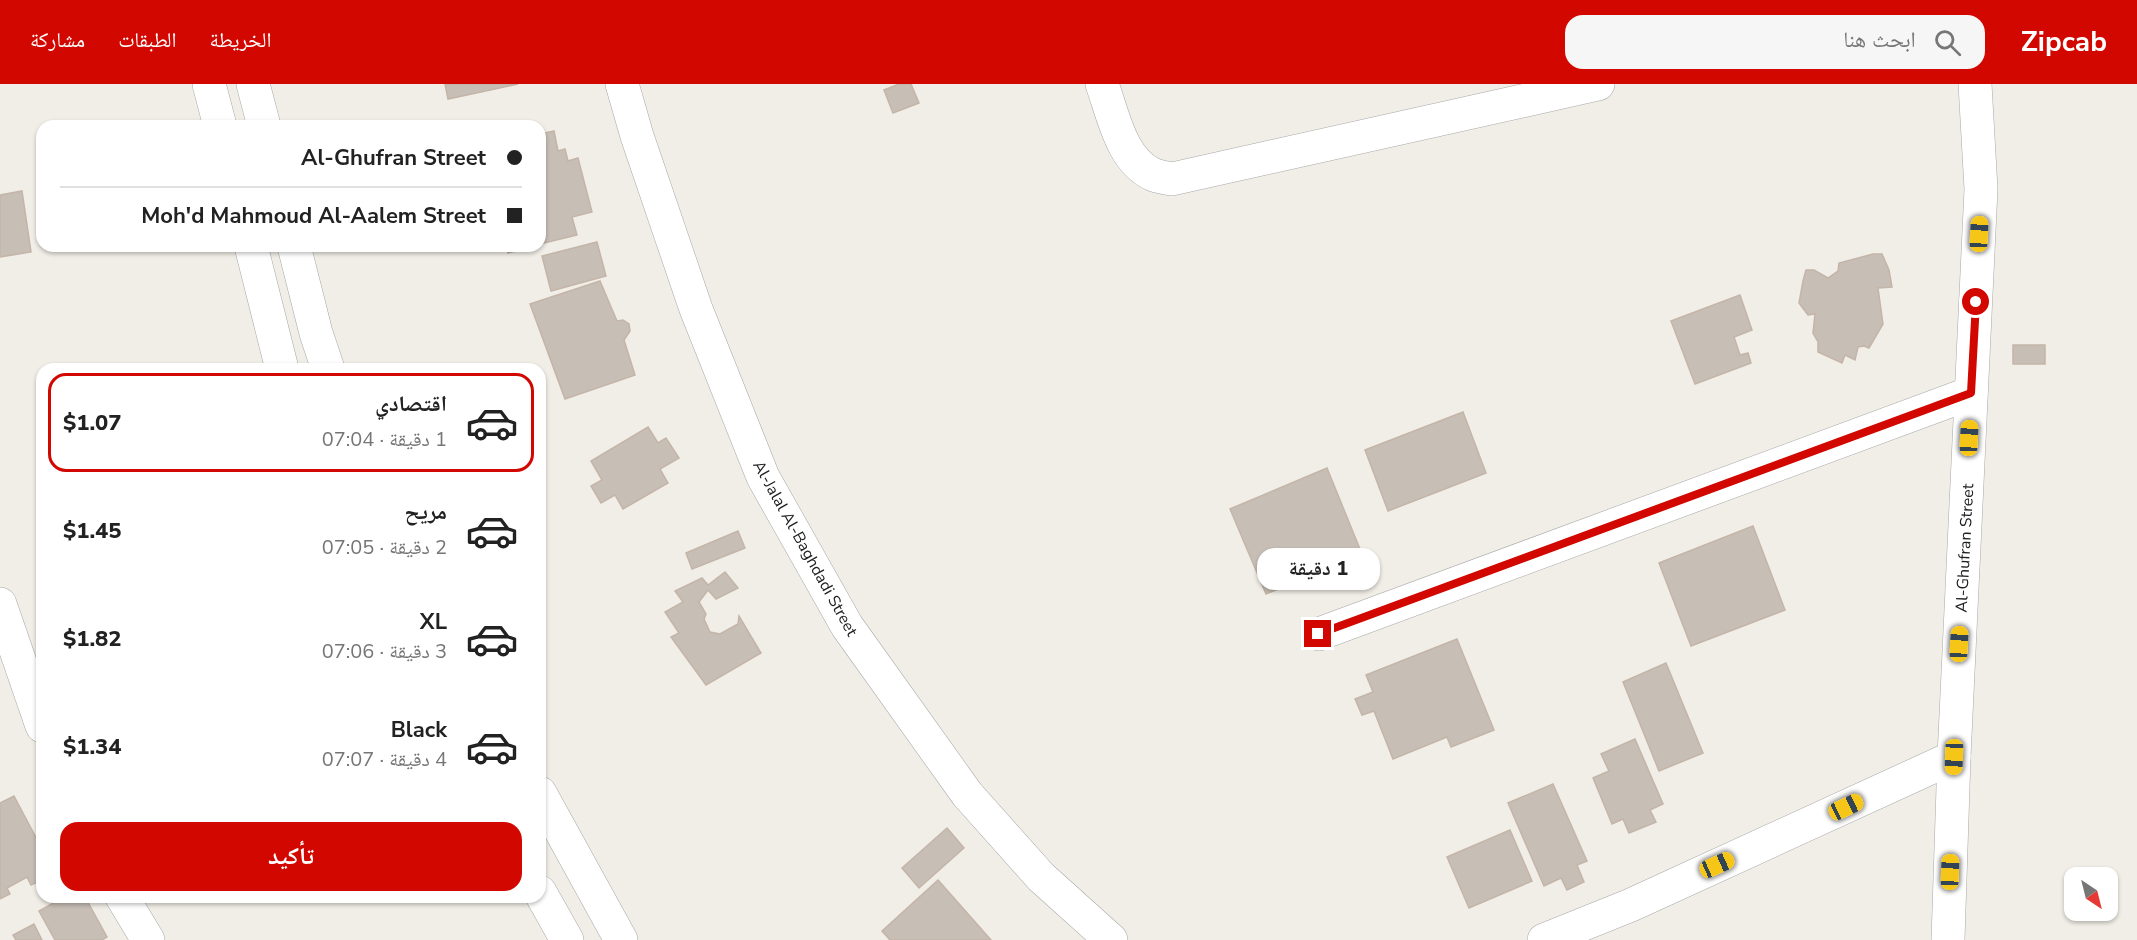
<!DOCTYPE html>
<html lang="ar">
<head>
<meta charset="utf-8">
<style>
	body { margin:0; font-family:"Nunito Sans","Noto Naskh Arabic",sans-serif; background:#f6f6f6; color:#222; direction:rtl; height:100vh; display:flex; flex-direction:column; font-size:22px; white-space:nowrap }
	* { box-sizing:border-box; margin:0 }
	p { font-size:20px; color:#767676 }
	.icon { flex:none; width:33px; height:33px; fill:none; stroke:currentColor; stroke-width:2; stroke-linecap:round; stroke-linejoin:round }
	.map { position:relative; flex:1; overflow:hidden; direction:ltr }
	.drawer { position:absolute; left:36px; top:279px; width:510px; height:540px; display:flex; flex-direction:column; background:#fff; border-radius:18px; box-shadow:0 2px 4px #0004; direction:rtl }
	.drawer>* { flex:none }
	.top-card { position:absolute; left:36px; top:36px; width:510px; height:132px; border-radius:18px; box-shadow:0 2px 4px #0004; direction:rtl; display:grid; align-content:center; height:132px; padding:0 24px; background:#fff }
	.needle { width:39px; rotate:145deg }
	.fabs { position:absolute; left:2064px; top:783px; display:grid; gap:12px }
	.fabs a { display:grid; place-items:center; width:54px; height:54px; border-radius:12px; background:#fff; box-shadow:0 2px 4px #0004; font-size:30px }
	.end { position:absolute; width:27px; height:27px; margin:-14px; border:8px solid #d10700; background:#fff; box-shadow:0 0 0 3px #fff }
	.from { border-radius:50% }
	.bubble { position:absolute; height:42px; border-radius:18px; background:#fff; box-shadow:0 2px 4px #0004; font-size:20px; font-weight:800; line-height:42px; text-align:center; direction:rtl }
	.car { position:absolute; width:18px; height:36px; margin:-18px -9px; border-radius:8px; box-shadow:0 0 4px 2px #0007; background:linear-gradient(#f5c518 24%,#345 0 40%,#f5c518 0 76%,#345 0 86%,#f5c518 0) }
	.top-card b { display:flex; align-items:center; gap:21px; height:57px; font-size:22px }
	.top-card b+b { border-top:2px solid #e0e0e0 }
	.top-card i { width:15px; height:15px; background:#222 }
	ul { padding:10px 0 0; list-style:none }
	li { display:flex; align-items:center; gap:18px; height:99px; margin:0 12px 9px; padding:0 12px; border:3px solid transparent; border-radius:18px }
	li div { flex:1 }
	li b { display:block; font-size:22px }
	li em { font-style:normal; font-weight:800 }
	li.active { border-color:#d10700 }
	li>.icon { width:54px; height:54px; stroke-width:1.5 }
	.cta { display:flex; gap:12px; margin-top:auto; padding:12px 24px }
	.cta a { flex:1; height:69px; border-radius:18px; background:#d10700; color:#fff; font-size:24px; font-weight:800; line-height:69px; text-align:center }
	header { display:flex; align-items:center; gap:36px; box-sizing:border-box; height:84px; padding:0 30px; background:#d10700; color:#fff }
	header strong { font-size:28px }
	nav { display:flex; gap:33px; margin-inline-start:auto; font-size:21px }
	.search { width:420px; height:54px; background:#f6f6f6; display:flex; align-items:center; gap:15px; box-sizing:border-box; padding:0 21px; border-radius:18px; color:#767676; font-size:22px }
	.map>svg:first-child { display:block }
	.building { fill:#c7beb6; stroke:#c4b5a8; stroke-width:1.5 }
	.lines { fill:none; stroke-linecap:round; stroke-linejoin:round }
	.minor-casing { stroke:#a8a8a8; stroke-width:34 }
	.minor { stroke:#fff; stroke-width:33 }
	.route { stroke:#d10700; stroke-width:8 }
	.labels { text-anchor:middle; stroke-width:6; stroke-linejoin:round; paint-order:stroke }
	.street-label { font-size:16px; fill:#212121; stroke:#fff }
</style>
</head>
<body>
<header>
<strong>Zipcab</strong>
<div class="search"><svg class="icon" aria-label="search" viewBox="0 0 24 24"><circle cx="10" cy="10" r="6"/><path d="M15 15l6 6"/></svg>ابحث هنا</div>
<nav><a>الخريطة</a><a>الطبقات</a><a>مشاركة</a></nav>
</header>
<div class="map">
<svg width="2137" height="856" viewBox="0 0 2137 856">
	<rect width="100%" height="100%" fill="#f1eee7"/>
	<!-- building -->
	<g class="building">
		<polygon points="445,0 518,0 448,15"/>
		<polygon points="899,0 911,0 919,19 893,29 884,6"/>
		<polygon points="554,47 558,67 565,65 568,77 578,74 592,128 572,133 577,151 540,160 540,50"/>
		<polygon points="22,107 31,168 0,173 0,111"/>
		<polygon points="597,158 606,192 551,207 542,172"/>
		<polygon points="506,162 534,162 508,169"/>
		<polygon points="1873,170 1882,170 1889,186 1892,203 1878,204 1883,240 1869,264 1864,262 1858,263 1855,276 1845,271 1842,279 1818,268 1818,258 1813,249 1815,230 1808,231 1799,219 1803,197 1806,186 1814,186 1828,194 1838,187 1839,179"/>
		<polygon points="600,197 617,237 623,236 629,240 630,247 624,256 635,291 565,315 530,220"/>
		<polygon points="1740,211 1752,246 1734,253 1740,271 1748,269 1751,279 1695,300 1671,237"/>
		<rect x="2013" y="261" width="32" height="19"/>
		<polygon points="1463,328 1486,389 1388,427 1365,366"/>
		<polygon points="648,343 658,359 666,354 679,374 660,385 668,399 623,425 615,411 601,419 591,402 602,396 591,377"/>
		<polygon points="1327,384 1362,470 1266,510 1230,425"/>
		<polygon points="1753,442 1785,526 1691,562 1659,479"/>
		<polygon points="738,447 745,464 692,485 686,469"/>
		<polygon points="725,488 738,504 716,515 708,506 699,518 706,530 704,535 710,548 720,550 738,540 739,532 761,569 706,601 671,553 679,549 665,528 683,518 675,507 702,494 708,501"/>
		<polygon points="1457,555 1494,646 1451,663 1447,653 1393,675 1374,627 1362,631 1355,615 1373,608 1366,591"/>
		<polygon points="1666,579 1703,669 1659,687 1623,598"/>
		<polygon points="1635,655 1663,720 1650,726 1656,738 1629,749 1623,735 1612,740 1593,694 1609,687 1601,670"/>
		<polygon points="1553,700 1587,777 1577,781 1584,798 1567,806 1561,794 1544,802 1508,719"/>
		<polygon points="14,712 42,765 42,796 31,801 27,793 7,804 10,810 0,815 0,719"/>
		<polygon points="947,744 964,764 919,804 902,784"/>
		<polygon points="1510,746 1532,797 1469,824 1447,773"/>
		<polygon points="938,796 991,856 890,856 882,847"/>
		<polygon points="64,813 85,813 107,853 102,856 55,856 39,827"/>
		<polygon points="34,840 42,856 16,856 13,851"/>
	</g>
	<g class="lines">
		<defs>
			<g id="minor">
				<polyline points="209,0 220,42"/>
				<polyline points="253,0 264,42"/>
				<polyline points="622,0 637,52 696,225 763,393 847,542 967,710 1041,793 1111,856"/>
				<path d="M1102 0C1113 30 1121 77 1154 91 1160 93 1166 94 1172 95L1598 0"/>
				<polyline points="251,162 282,285"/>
				<polyline points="294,162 316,249 328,285"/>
				<polyline points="0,520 42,642"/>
				<polyline points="1319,550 1971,309"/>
				<polyline points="540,709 621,856"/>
				<polyline points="540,808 567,856"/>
				<polyline points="122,813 148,856"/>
				<polyline points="1544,856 1631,821 1954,673"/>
				<polyline points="1948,856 1954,673 1981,105 1975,0"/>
			</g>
		</defs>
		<!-- minor casing -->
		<use href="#minor" class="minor-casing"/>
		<!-- minor -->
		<use href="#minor" class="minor"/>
	</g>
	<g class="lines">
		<!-- route -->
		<polyline class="route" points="1318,550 1971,309 1976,218"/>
	</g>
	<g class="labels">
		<!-- street labels -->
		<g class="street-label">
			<text transform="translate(806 464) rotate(61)" y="6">Al-Jalal Al-Baghdadi Street</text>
			<text transform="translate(1964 464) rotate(-87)" y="6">Al-Ghufran Street</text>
		</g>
	</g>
</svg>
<div class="fabs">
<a><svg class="needle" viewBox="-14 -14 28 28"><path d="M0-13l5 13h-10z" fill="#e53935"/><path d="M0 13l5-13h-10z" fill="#767676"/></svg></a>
</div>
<i class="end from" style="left:1976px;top:218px"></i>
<i class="end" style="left:1318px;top:550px"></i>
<div class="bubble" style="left:1257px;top:464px;width:123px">1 دقيقة</div>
<i class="car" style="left:1979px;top:150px;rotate:3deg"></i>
<i class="car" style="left:1969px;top:354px;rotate:3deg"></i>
<i class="car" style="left:1959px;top:560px;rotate:3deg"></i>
<i class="car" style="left:1954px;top:673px;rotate:182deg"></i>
<i class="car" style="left:1846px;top:723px;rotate:65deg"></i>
<i class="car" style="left:1717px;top:781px;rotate:66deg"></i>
<i class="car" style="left:1950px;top:788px;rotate:2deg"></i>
<div class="top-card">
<b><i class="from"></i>Al-Ghufran Street</b>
<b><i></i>Moh'd Mahmoud Al-Aalem Street</b>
</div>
<section class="drawer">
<ul>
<li class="active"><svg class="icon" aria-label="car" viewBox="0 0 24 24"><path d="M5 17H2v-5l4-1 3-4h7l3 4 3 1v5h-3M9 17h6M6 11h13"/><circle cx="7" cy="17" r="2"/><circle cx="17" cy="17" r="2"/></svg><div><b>اقتصادي</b><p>1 دقيقة · 07:04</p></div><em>$1.07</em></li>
<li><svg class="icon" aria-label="car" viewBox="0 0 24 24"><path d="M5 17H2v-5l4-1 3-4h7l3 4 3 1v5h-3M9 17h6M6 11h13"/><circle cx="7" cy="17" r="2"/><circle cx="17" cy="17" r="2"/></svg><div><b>مريح</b><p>2 دقيقة · 07:05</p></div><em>$1.45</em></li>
<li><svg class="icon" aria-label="car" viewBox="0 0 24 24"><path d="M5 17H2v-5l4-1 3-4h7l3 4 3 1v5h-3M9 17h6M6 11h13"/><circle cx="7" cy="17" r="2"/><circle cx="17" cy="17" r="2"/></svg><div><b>XL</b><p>3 دقيقة · 07:06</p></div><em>$1.82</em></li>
<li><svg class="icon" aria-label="car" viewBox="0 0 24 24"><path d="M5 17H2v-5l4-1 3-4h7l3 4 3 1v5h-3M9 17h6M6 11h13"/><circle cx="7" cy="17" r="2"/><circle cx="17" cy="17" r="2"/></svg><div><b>Black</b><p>4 دقيقة · 07:07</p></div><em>$1.34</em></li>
</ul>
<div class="cta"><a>تأكيد</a></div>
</section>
</div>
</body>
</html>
